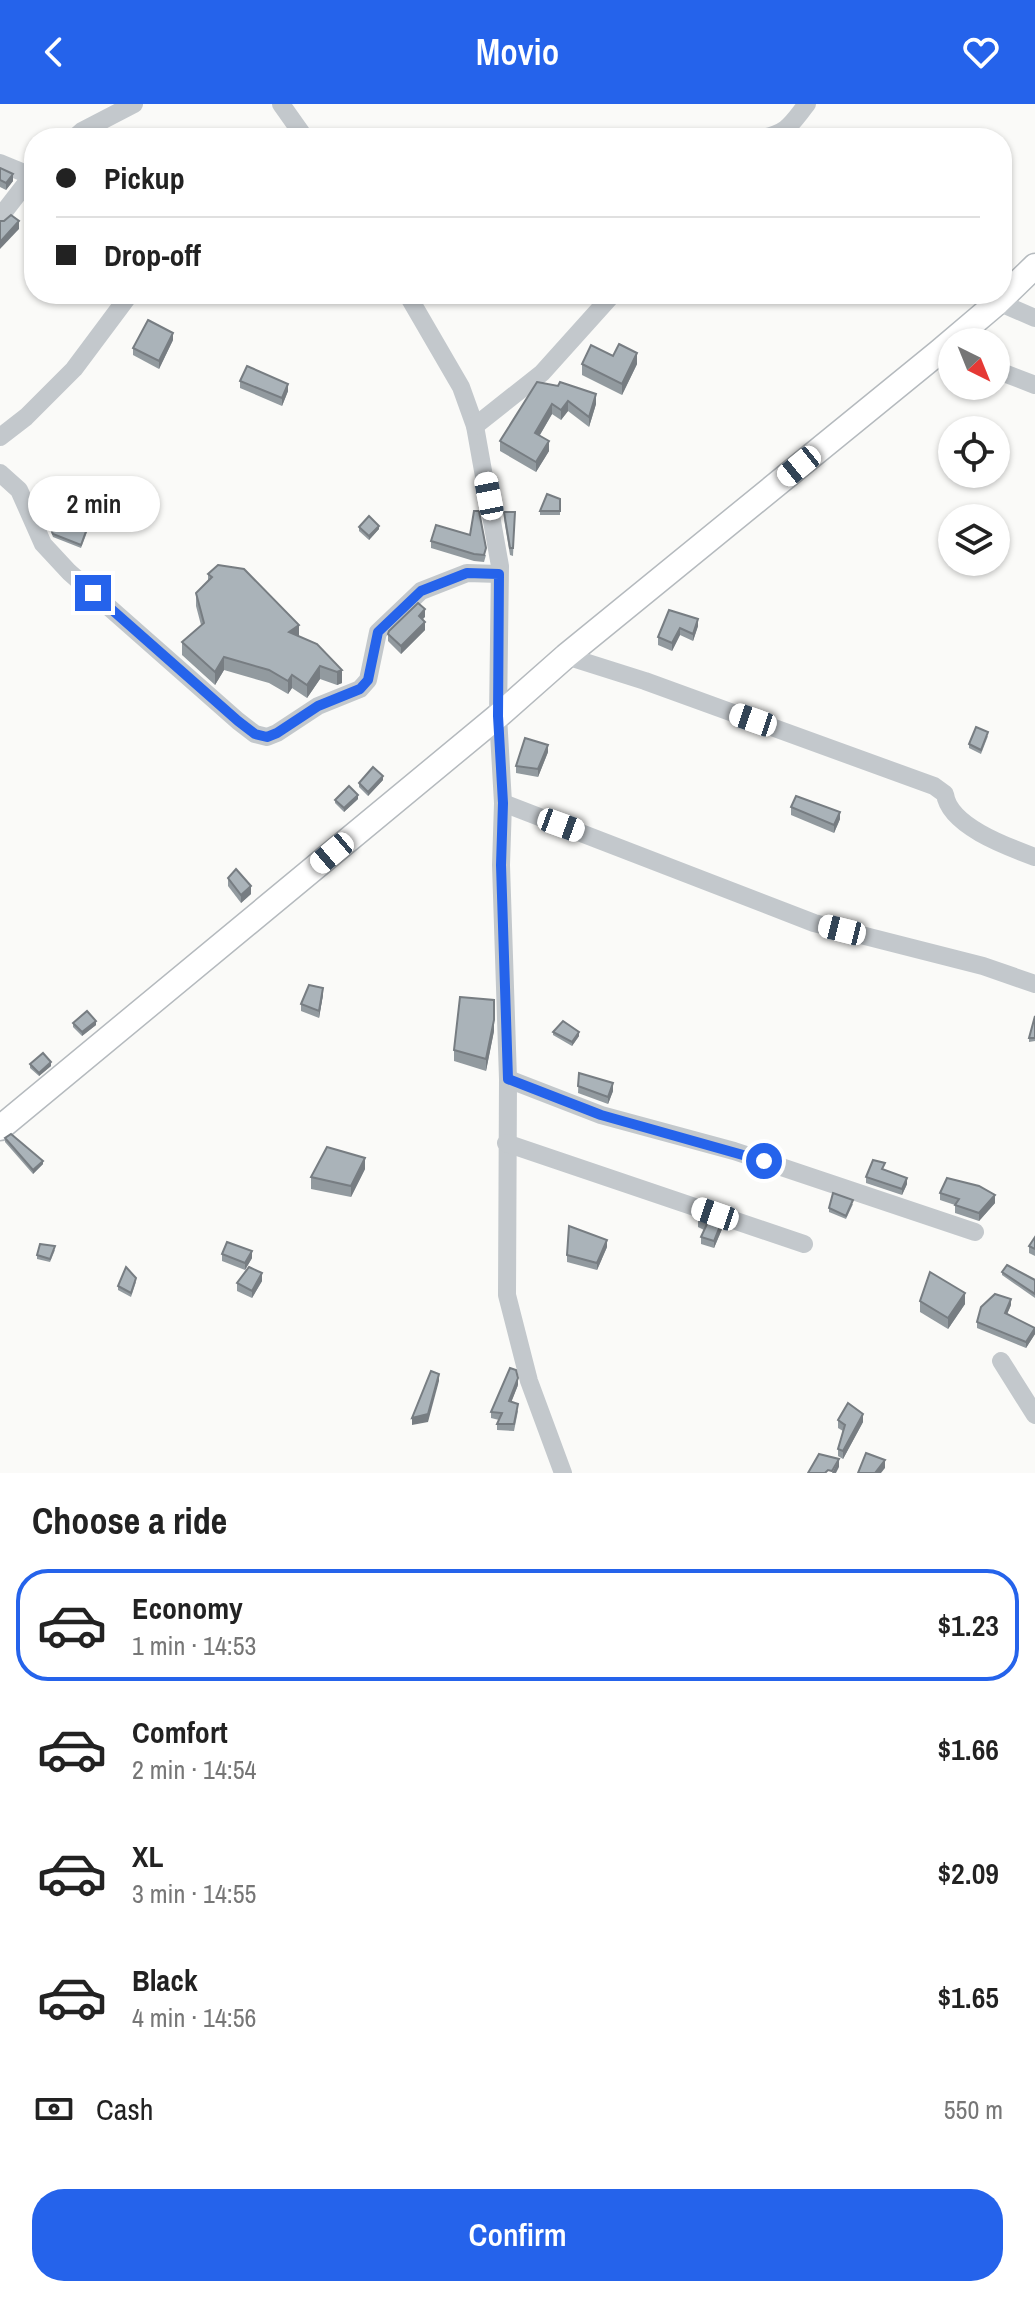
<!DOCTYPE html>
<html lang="en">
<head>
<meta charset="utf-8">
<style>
	body { margin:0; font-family:"Archivo Narrow",sans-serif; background:#f2f2f2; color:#222; height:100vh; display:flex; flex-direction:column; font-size:30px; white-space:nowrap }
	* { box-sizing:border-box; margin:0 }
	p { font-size:26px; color:#767676 }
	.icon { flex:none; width:44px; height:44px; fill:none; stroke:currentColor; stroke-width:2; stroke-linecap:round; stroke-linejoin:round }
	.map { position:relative; height:1369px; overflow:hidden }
	.sheet { display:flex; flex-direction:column; background:#fff; flex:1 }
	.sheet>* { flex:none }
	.banner { position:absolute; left:24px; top:24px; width:988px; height:176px; border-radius:32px; box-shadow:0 2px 6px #0004; display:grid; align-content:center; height:176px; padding:0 32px; background:#fff }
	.needle { width:52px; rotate:137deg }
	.fabs { position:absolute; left:938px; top:224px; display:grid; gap:16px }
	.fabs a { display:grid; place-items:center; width:72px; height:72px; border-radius:50%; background:#fff; box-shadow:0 2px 6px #0004; font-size:40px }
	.end { position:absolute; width:36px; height:36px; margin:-18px; border:10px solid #2563eb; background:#fff; box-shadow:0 0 0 4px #fff }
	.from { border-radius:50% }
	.bubble { position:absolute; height:56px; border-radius:28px; background:#fff; box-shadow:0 2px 6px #0004; font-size:26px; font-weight:600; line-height:56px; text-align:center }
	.car { position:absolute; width:24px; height:48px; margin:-24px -12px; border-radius:10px; box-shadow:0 0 6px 2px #0007; background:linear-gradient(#fff 24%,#345 0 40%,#fff 0 76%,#345 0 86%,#fff 0) }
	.banner b { display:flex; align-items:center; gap:28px; height:76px; font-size:30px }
	.banner b+b { border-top:2px solid #e0e0e0 }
	.banner i { width:20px; height:20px; background:#222 }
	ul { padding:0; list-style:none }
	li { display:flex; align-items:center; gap:24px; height:112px; margin:0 16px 12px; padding:0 16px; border:4px solid transparent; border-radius:32px }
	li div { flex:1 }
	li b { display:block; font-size:30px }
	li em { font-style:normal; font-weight:600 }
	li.on { border-color:#2563eb }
	li>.icon { width:72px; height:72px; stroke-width:1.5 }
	h2 { padding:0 32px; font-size:36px; line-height:96px }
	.pay { display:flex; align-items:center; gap:20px; height:88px; padding:0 32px; font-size:30px }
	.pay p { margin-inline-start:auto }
	.action { display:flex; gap:16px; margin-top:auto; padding:16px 32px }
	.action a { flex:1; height:92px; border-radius:32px; background:#2563eb; color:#fff; font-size:32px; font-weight:600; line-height:92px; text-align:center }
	header { display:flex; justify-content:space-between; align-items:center; height:104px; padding:0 32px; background:#2563eb; color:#fff; font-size:36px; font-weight:600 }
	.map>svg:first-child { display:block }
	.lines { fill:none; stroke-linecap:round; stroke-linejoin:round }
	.major-casing { stroke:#b5babe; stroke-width:27 }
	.minor { stroke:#c3c8cc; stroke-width:18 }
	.major { stroke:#fff; stroke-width:24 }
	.wall { fill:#929a9f }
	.shaded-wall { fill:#777d82 }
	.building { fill:#aab3b9; stroke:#777d82; stroke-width:2 }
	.route { stroke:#2563eb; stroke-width:10 }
</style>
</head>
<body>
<header><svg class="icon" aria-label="back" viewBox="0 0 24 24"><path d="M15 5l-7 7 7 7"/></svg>Movio<svg class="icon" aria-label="heart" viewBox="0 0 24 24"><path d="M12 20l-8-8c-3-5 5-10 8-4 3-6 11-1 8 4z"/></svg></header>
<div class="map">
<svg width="1035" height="1369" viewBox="0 0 1035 1369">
	<rect width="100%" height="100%" fill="#fafaf8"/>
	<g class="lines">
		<defs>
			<polyline id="major" points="0,1024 498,612 566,552 939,248 998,198 1035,162"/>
		</defs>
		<!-- major casing -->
		<use href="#major" class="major-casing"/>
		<!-- minor -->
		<g class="minor">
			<polyline points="281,0 305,34"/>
			<polyline points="74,34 82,27 134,0"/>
			<path d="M762 34C788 29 791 20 807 0"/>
			<polyline points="0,59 34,73"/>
			<polyline points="0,113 34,69"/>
			<polyline points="407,190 461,283 475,322 500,462 498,612 503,699 501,761 508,975 507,1191 529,1277 563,1369"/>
			<polyline points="998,198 1035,214"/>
			<polyline points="996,266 1035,281"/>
			<polyline points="475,322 542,269 613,190"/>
			<polyline points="0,333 26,313 74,265 130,190"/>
			<polyline points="0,369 19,386 43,440 69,468 238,617 255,630 267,633 277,629 318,602 360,585 368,576 378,528 421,487 467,469 499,470"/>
			<path d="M566 552 645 577 934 682 945 690C949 722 1008 743 1035 753"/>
			<polyline points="503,699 814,819 983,862 1035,880"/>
			<polyline points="508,975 601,1011 734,1047 975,1128"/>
			<polyline points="506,1039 804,1140"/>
			<polyline points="1001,1257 1035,1311"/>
		</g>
		<!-- major -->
		<use href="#major" class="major"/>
	</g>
	<!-- wall -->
	<g class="wall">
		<polygon points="0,64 13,77 6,86 0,83"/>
		<polygon points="173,236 159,265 133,251 133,244"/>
		<polygon points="613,252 637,260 622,291 582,271 582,260"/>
		<polygon points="240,277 288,287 282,302 240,284"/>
		<polygon points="558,282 596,300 589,323 568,307 561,316 552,310 540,331 549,347 536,368 500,347 500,337"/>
		<polygon points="560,395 560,411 540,411 540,407"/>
		<polygon points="504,408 515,408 513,452 510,451 504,415"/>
		<polygon points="89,423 81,444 53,433 51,428 51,425"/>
		<polygon points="359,423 379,425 369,436 359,427"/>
		<polygon points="431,437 486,451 484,458 474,457 431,444"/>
		<polygon points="208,470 299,532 342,566 342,579 337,581 320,575 307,594 292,584 288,590 269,579 224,566 215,581 182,551 182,538 201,521 196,502 196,489 208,477"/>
		<polygon points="669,506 698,522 693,537 680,531 672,547 658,541 658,533"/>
		<polygon points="425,513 422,515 425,526 401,550 388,537 388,530"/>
		<polygon points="988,632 981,650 969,644 969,640"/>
		<polygon points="548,648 538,673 516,669 516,662"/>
		<polygon points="383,676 368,692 359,683 359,679"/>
		<polygon points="358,695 344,708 335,699 335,696"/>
		<polygon points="791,703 840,715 834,729 791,711"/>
		<polygon points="228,774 251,790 241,799 228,782"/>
		<polygon points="323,891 319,914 301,907 301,900"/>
		<polygon points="1035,912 1035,937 1029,938 1029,934"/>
		<polygon points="73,919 96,921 82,932 73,923"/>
		<polygon points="494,927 486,967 454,957 454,946"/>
		<polygon points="553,928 579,932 572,942 553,931"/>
		<polygon points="30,960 51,962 39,972 30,964"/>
		<polygon points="579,969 613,987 608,1000 578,989"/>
		<polygon points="5,1034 43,1060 33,1070 5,1038"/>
		<polygon points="365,1065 351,1093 311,1085 311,1073"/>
		<polygon points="884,1065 907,1080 902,1091 866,1079 866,1073"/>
		<polygon points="940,1089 995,1099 979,1117 955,1109 955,1101 940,1096"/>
		<polygon points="853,1100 846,1115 829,1108 829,1104"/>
		<polygon points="698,1115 722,1125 714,1144 701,1140 701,1133 704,1126 698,1123"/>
		<polygon points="1035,1133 1035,1152 1029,1149 1029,1142"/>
		<polygon points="607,1143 597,1166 567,1158 567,1151"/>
		<polygon points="55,1146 50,1158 37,1155 37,1151"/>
		<polygon points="222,1150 252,1154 245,1166 222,1157"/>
		<polygon points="1002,1168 1035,1176 1035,1194 1002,1171"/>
		<polygon points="262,1177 252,1194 237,1187 237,1179"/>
		<polygon points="136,1178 131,1193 118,1186 118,1182"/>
		<polygon points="920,1197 965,1200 948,1225 920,1208"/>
		<polygon points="1011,1201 1007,1210 1035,1230 1026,1244 977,1224 977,1218"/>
		<polygon points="518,1281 511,1298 518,1307 514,1327 497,1326 497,1320 499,1316 491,1314 491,1308"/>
		<polygon points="838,1316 863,1318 843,1355 838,1352 838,1345 843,1327 838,1324"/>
	</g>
	<!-- shaded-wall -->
	<g class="shaded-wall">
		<polygon points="13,70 13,77 6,86 6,79"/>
		<polygon points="19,117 19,125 0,145 0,138"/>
		<polygon points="173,229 173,236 159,265 159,257"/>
		<polygon points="637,249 637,260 622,291 622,280"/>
		<polygon points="288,280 288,287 282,302 282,294"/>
		<polygon points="596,290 596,300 589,323 589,313"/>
		<polygon points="568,297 568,307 561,316 561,306"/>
		<polygon points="552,300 552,310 535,339 535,329"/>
		<polygon points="549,337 549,347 536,368 536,358"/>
		<polygon points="379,422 379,425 369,436 369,432"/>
		<polygon points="425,505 425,513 419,519 419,512"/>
		<polygon points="698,515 698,522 693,537 693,530"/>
		<polygon points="425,518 425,526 401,550 401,542"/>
		<polygon points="299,521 299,534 289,528"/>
		<polygon points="680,524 680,531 672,547 672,539"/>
		<polygon points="224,553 224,566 215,581 215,568"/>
		<polygon points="320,562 320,575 307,594 307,581"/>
		<polygon points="342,566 342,579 337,581 337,568"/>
		<polygon points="292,571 292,584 288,590 288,577"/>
		<polygon points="548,641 548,648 538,673 538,665"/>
		<polygon points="383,672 383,676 368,692 368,688"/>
		<polygon points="358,691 358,695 344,708 344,704"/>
		<polygon points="840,708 840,715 834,729 834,721"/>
		<polygon points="251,782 251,790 241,799 241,791"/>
		<polygon points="323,884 323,891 319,914 319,907"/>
		<polygon points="494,916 494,927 486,967 486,955"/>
		<polygon points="96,917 96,921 82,932 82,928"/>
		<polygon points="579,928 579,932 572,942 572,938"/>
		<polygon points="51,958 51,962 39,972 39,969"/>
		<polygon points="613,979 613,987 608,1000 608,993"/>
		<polygon points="365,1054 365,1065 351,1093 351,1082"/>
		<polygon points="43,1057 43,1060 33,1070 33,1066"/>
		<polygon points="907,1074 907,1080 902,1091 902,1085"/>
		<polygon points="995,1091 995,1099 979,1117 979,1109"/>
		<polygon points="722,1117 722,1125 714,1144 714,1137"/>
		<polygon points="607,1136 607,1143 597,1166 597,1159"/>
		<polygon points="252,1147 252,1154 245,1166 245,1159"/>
		<polygon points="262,1169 262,1177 252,1194 252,1187"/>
		<polygon points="965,1189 965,1200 948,1225 948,1214"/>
		<polygon points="1011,1195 1011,1201 1005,1215 1005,1209"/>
		<polygon points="1035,1224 1035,1230 1026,1244 1026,1238"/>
		<polygon points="439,1270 439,1277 428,1318 412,1321 412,1314"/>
		<polygon points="518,1274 518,1281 509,1304 509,1297"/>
		<polygon points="863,1310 863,1318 843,1355 843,1347"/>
		<polygon points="839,1355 839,1363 836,1369 832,1369"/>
		<polygon points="885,1356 885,1364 881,1369 875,1369"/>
	</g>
	<!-- building -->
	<g class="building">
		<polygon points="0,64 13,70 6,79 0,76"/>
		<polygon points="11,111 19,117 0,138 0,117 4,117"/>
		<polygon points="148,216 173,229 159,257 133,244"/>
		<polygon points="619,240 637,249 622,280 582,260 591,241 613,252"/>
		<polygon points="247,262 288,280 282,294 240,277"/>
		<polygon points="537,278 558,282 560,278 596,290 589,313 568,297 561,306 552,300 535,329 549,337 536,358 500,337"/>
		<polygon points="547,390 560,395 560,407 540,407"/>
		<polygon points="59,407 89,419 81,441 53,430 51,425"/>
		<polygon points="474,407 479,407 486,444 484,451 474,450 431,437 436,421 470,431"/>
		<polygon points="504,408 515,408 513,444 510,444"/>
		<polygon points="369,412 379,422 369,432 359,423"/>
		<polygon points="218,461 244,465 299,521 289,528 317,540 342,566 337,568 320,562 307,581 292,571 288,577 269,566 224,553 215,568 182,538 204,519 196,489 212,473 208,470"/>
		<polygon points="418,499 425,505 419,512 425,518 401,542 388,530 389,527"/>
		<polygon points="669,506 698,515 693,530 680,524 672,539 658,533"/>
		<polygon points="976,623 988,628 981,646 969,640"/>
		<polygon points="525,634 548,641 538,665 516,662"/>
		<polygon points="373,663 383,672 368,688 359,679"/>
		<polygon points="349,682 358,691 344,704 335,696"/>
		<polygon points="796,692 840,708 834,721 791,703"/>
		<polygon points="236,765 251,782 241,791 228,774"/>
		<polygon points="309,881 323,884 319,907 301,900"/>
		<polygon points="460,893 494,896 494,916 486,955 454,946"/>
		<polygon points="87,907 96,917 82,928 73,919"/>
		<polygon points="1035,912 1035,934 1029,934"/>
		<polygon points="563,917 579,928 572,938 553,928"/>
		<polygon points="43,949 51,958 39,969 30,960"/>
		<polygon points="579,969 613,979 608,993 578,982"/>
		<polygon points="11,1030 43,1057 33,1066 5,1034"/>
		<polygon points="327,1043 365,1054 351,1082 311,1073"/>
		<polygon points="873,1056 885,1059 882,1065 907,1074 902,1085 866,1073"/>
		<polygon points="947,1074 979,1082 995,1091 979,1109 955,1101 959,1095 940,1089"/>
		<polygon points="833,1089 853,1096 846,1112 829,1104"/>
		<polygon points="701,1110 722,1117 714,1137 701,1133 707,1120 698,1115"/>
		<polygon points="569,1122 607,1136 597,1159 567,1151"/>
		<polygon points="1035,1133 1035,1145 1029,1142"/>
		<polygon points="227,1138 252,1147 245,1159 222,1150"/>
		<polygon points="40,1140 55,1142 50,1155 37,1151"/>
		<polygon points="1007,1161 1035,1176 1035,1190 1002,1168"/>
		<polygon points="126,1163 136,1174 131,1189 118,1182"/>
		<polygon points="249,1163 262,1169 252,1187 237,1179"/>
		<polygon points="930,1168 965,1189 948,1214 920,1197"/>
		<polygon points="995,1190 1011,1195 1005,1209 1035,1224 1026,1238 977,1218 981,1203"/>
		<polygon points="510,1264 516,1266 518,1274 509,1297 518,1300 514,1320 497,1320 502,1309 491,1308"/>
		<polygon points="431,1267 439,1270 428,1310 412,1314"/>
		<polygon points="848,1299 863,1310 843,1347 838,1345 845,1321 838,1316"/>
		<polygon points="866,1349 885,1356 875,1369 858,1369"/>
		<polygon points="819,1350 839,1355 832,1367 828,1366 825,1369 808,1369"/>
	</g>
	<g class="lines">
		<!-- route -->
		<polyline class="route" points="93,489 238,617 255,630 267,633 277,629 318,602 360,585 368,576 378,528 421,487 467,469 499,470 498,612 503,699 501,761 508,975 601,1011 764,1057"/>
	</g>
</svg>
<div class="fabs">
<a><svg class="needle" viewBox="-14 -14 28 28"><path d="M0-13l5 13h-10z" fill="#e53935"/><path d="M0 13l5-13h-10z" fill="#767676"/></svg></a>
<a><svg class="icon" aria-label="locate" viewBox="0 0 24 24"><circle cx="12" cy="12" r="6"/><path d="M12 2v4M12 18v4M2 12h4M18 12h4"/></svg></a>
<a><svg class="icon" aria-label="layers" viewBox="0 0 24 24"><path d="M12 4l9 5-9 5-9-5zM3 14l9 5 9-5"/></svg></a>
</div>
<i class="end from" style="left:764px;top:1057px"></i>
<i class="end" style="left:93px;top:489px"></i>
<div class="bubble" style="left:28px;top:372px;width:132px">2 min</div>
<i class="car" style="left:799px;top:362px;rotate:231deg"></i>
<i class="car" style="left:489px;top:392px;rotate:349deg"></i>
<i class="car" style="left:753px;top:616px;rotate:289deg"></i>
<i class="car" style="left:561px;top:721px;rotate:110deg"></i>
<i class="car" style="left:332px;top:749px;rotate:230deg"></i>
<i class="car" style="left:842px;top:826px;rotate:284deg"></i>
<i class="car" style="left:715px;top:1110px;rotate:289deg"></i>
<div class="banner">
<b><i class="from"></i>Pickup</b>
<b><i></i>Drop-off</b>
</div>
</div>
<section class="sheet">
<h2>Choose a ride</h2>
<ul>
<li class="on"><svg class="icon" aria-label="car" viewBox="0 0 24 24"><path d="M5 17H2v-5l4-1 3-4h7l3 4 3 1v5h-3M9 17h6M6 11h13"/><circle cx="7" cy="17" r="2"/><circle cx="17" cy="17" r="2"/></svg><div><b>Economy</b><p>1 min · 14:53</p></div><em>$1.23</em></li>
<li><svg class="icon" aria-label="car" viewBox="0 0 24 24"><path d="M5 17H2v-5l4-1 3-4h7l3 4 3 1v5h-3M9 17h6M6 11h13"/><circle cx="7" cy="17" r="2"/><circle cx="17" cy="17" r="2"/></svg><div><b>Comfort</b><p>2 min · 14:54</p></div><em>$1.66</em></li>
<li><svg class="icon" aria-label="car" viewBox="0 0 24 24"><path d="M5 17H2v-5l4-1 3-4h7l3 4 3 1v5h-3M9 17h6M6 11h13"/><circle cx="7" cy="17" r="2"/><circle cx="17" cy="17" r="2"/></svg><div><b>XL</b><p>3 min · 14:55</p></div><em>$2.09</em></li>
<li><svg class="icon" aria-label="car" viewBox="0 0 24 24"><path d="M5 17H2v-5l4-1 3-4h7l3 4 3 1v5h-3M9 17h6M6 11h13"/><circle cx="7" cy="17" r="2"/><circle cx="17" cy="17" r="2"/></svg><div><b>Black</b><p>4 min · 14:56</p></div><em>$1.65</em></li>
</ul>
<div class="pay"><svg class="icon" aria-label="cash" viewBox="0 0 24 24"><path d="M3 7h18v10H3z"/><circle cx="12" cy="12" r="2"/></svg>Cash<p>550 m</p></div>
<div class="action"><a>Confirm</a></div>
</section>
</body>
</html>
